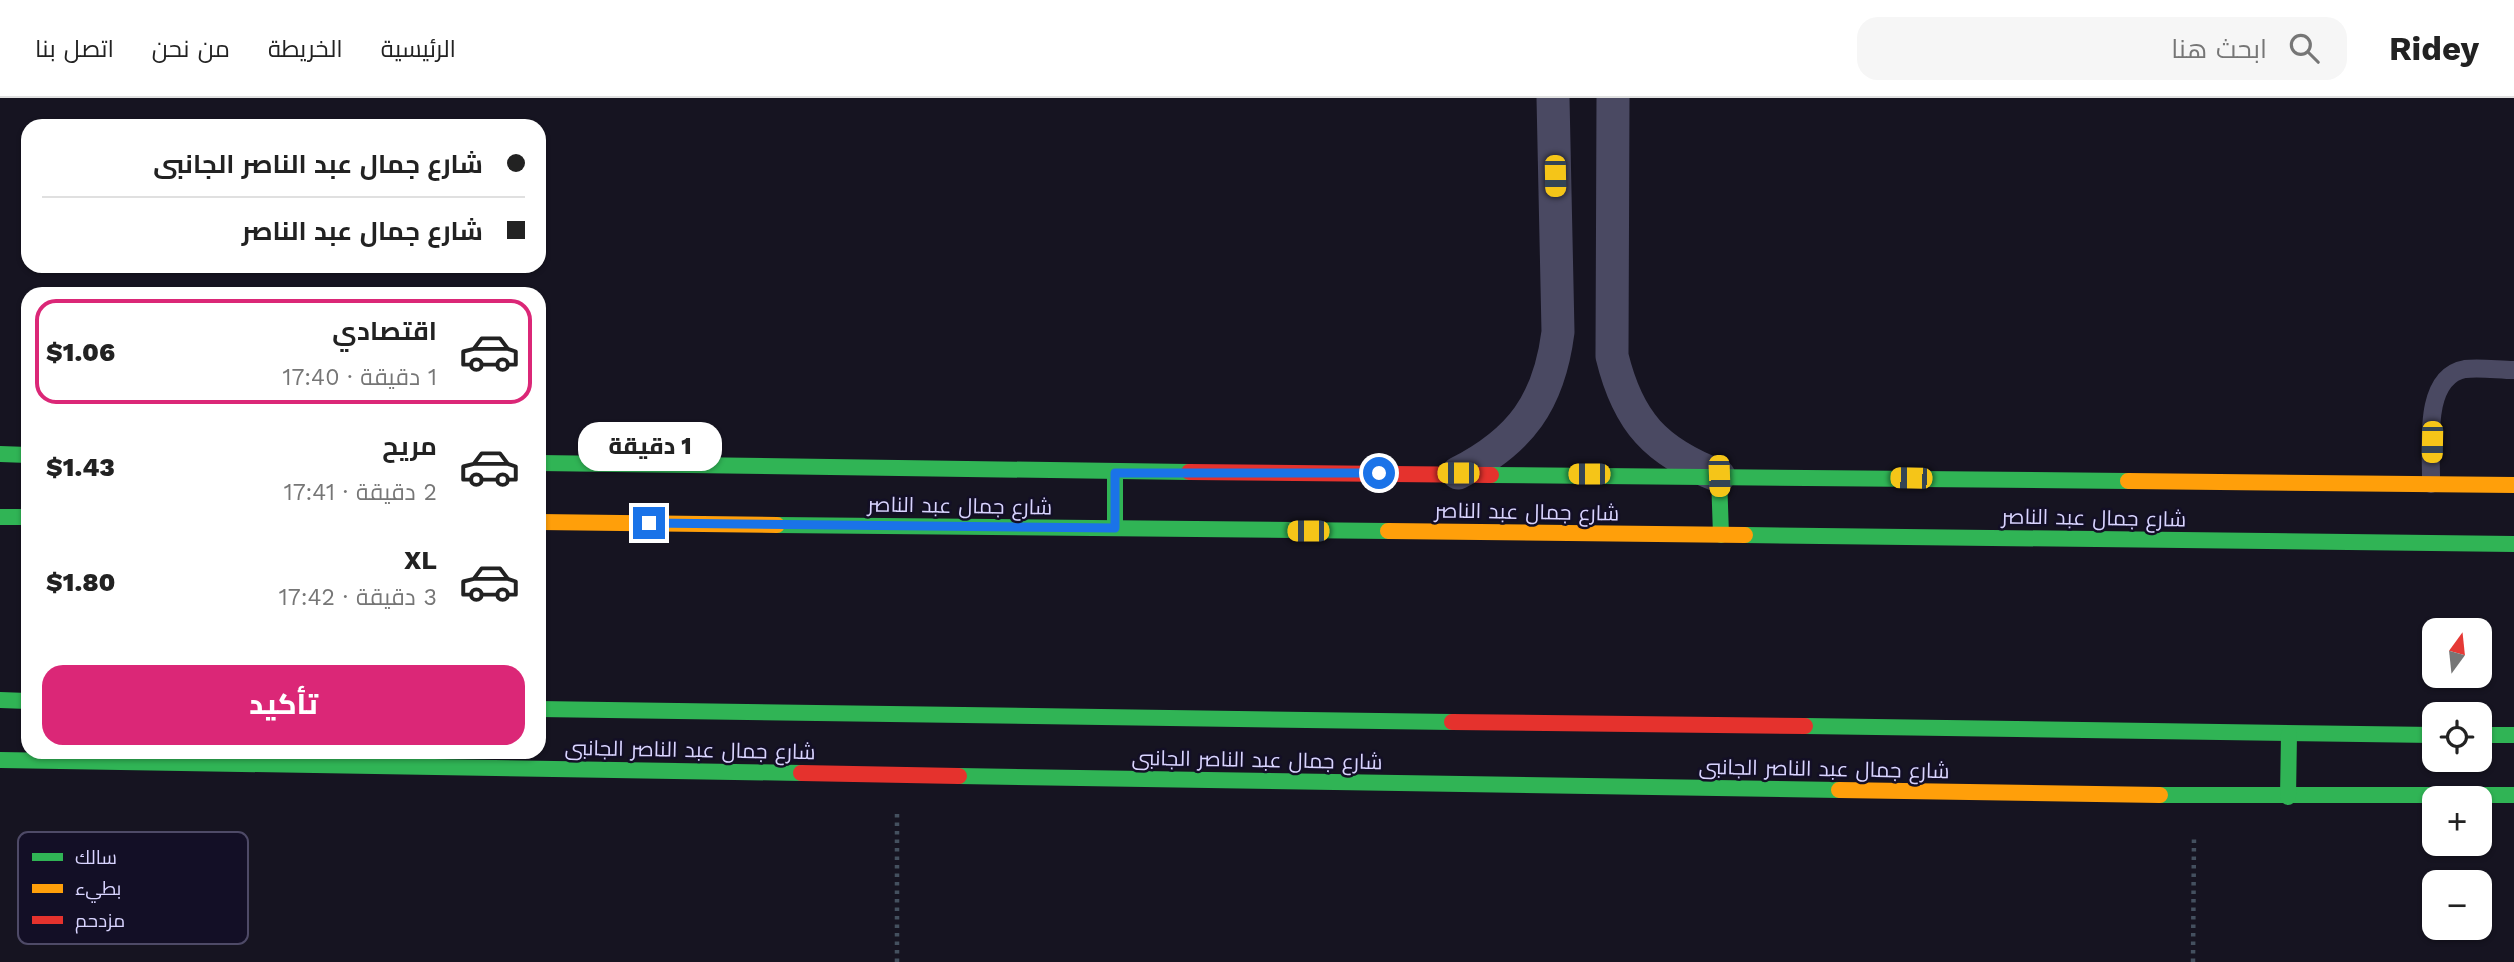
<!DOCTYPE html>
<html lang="ar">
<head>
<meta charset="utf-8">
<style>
	body { margin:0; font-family:"Work Sans",Cairo,sans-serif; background:#f6f6f6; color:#222; direction:rtl; height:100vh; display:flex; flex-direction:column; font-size:26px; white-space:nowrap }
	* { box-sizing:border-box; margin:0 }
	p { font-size:23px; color:#767676 }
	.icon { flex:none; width:38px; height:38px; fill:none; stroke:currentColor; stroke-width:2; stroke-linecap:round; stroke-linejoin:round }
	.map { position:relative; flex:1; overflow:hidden; direction:ltr }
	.details { position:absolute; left:21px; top:189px; width:525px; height:472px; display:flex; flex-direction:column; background:#fff; border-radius:21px; box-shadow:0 2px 5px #0004; direction:rtl }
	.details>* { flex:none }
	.hud { position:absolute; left:21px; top:21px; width:525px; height:154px; border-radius:21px; box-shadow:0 2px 5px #0004; direction:rtl; display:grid; align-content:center; height:154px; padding:0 21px; background:#fff }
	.needle { width:46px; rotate:15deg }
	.fabs { position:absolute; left:2422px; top:520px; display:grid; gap:14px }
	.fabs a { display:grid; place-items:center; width:70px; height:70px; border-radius:14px; background:#fff; box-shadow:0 2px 5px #0004; font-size:35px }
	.end { position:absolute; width:32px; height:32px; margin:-16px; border:9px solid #1a73e8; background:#fff; box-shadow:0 0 0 4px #fff }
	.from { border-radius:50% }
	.bubble { position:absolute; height:49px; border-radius:21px; background:#fff; box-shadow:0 2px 5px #0004; font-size:23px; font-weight:800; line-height:49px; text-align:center; direction:rtl }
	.car { position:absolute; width:21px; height:42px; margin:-21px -10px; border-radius:9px; box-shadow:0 0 5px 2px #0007; background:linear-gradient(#f5c518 24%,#345 0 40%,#f5c518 0 76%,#345 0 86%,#f5c518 0) }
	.hud b { display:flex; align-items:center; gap:24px; height:66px; font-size:26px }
	.hud b+b { border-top:2px solid #e0e0e0 }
	.hud i { width:18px; height:18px; background:#222 }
	ul { padding:12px 0 0; list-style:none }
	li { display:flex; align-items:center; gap:21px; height:105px; margin:0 14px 10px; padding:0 7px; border:4px solid transparent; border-radius:21px }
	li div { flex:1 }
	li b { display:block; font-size:26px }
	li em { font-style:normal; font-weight:800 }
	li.current { border-color:#db2777 }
	li>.icon { width:63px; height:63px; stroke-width:1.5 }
	.cta { display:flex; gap:14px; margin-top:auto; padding:14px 21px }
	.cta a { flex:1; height:80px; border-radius:21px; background:#db2777; color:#fff; font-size:28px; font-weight:800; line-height:80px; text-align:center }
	header { display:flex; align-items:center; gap:42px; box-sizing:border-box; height:98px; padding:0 35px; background:#fff; border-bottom:2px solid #e0e0e0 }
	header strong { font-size:33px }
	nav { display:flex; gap:38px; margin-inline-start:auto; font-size:24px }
	.search { width:490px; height:63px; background:#f6f6f6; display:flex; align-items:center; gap:18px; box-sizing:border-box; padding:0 24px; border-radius:21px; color:#767676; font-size:26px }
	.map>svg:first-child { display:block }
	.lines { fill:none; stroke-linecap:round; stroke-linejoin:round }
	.path { stroke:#44505f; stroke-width:4.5; stroke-dasharray:3.5 5; stroke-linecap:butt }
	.lane { stroke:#4a4962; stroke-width:18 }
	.street { stroke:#4a4962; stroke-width:33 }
	.fast { stroke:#30b455; stroke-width:16 }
	.slow { stroke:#ff9f0a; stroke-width:16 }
	.jam { stroke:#e5322d; stroke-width:16 }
	.route { stroke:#1a73e8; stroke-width:9 }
	.labels { text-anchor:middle; stroke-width:5; stroke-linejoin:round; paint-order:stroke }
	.street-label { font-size:21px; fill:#d9d4ff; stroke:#130f26 }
	.key { fill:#130f26; stroke:#4e4a67; stroke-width:2 }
	.key-label { font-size:19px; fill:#d9d4ff }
</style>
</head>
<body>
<header>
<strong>Ridey</strong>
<div class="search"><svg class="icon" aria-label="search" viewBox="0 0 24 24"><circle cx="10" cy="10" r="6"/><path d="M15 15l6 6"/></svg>ابحث هنا</div>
<nav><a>الرئيسية</a><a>الخريطة</a><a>من نحن</a><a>اتصل بنا</a></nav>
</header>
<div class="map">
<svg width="2514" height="864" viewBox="0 0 2514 864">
	<rect width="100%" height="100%" fill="#161421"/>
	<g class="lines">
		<!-- path -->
		<g class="path">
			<polyline points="897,864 897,716"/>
			<polyline points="2193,864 2194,738"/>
		</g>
		<!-- lane -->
		<path class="lane" d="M2431 386C2432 353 2421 279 2465 271 2480 269 2499 272 2514 272"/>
		<!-- street -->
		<g class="street">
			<path d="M1613 0 1612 258C1628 324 1656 354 1719 378"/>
			<path d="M1458 375C1521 343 1549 304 1558 234L1553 0"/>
		</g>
		<!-- fast -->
		<g class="fast">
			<polyline points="0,356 28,357"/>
			<polyline points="539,365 1189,374"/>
			<polyline points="1115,375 1115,430"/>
			<polyline points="1491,377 2128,383"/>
			<polyline points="1719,378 1721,437"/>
			<polyline points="0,419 28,419"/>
			<polyline points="777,427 1388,433"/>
			<polyline points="1745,437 2514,446"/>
			<polyline points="0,602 28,603"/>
			<polyline points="539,611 1452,624"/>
			<polyline points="1805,628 2434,637"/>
			<polyline points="2480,637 2514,637"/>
			<polyline points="0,662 801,675"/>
			<polyline points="959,678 1839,692"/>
			<polyline points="2160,697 2514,697"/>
			<polyline points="2288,699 2289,636"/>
		</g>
		<!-- slow -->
		<g class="slow">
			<polyline points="2128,383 2514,387"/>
			<polyline points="539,424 777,427"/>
			<polyline points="1388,433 1745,437"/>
			<polyline points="1839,692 2160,697"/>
		</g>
		<!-- jam -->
		<g class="jam">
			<polyline points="1189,374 1491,377"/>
			<polyline points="1452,624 1805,628"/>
			<polyline points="801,675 959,678"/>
		</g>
	</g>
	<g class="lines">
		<!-- route -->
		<polyline class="route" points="649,425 1115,430 1115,375 1379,375"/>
	</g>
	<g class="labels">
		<!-- street labels -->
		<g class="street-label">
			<text transform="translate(960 408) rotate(1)" y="7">شارع جمال عبد الناصر</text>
			<text transform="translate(1527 414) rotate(1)" y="7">شارع جمال عبد الناصر</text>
			<text transform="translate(2094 420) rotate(1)" y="7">شارع جمال عبد الناصر</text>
			<text transform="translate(690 652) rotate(1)" y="7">شارع جمال عبد الناصر الجانبى</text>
			<text transform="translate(1257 662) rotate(1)" y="7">شارع جمال عبد الناصر الجانبى</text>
			<text transform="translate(1824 671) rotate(1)" y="7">شارع جمال عبد الناصر الجانبى</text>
		</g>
	</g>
	<!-- legend -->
	<rect x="18" y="734" width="230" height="112" rx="10" class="key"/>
	<rect x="32" y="755" width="31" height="8" fill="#30b455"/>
	<rect x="32" y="786" width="31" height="9" fill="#ff9f0a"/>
	<rect x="32" y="818" width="31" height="8" fill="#e5322d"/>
	<g class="key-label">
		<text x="75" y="766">سالك</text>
		<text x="75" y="797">بطيء</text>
		<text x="75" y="829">مزدحم</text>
	</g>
</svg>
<div class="fabs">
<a><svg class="needle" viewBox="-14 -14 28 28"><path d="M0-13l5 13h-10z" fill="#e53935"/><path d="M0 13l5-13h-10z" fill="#767676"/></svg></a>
<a><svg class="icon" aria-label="locate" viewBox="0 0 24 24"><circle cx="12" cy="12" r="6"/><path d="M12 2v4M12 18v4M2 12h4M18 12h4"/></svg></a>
<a>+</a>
<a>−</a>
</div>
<i class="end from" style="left:1379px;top:375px"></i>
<i class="end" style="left:649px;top:425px"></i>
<div class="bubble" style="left:578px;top:324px;width:144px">1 دقيقة</div>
<i class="car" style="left:1555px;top:78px;rotate:179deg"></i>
<i class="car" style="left:2432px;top:344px;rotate:181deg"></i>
<i class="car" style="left:1458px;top:375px;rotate:270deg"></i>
<i class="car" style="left:1589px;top:376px;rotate:270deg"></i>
<i class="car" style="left:1719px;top:378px;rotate:178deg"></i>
<i class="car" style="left:1911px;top:380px;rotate:271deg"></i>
<i class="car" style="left:1308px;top:433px;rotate:270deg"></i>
<div class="hud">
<b><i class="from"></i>شارع جمال عبد الناصر الجانبى</b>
<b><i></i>شارع جمال عبد الناصر</b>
</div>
<section class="details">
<ul>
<li class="current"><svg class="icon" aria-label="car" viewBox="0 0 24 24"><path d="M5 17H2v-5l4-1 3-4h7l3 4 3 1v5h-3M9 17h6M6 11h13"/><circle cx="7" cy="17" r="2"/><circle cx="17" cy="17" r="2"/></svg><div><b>اقتصادي</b><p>1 دقيقة · 17:40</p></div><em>$1.06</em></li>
<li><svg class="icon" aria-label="car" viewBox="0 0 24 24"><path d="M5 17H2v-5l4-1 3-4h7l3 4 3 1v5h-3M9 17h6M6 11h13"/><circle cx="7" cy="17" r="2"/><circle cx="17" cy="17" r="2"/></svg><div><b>مريح</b><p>2 دقيقة · 17:41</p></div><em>$1.43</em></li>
<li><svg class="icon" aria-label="car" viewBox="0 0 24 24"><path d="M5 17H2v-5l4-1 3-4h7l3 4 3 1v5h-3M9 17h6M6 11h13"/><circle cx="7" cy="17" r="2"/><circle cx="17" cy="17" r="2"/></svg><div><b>XL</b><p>3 دقيقة · 17:42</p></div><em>$1.80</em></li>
</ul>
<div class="cta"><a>تأكيد</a></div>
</section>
</div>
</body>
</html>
